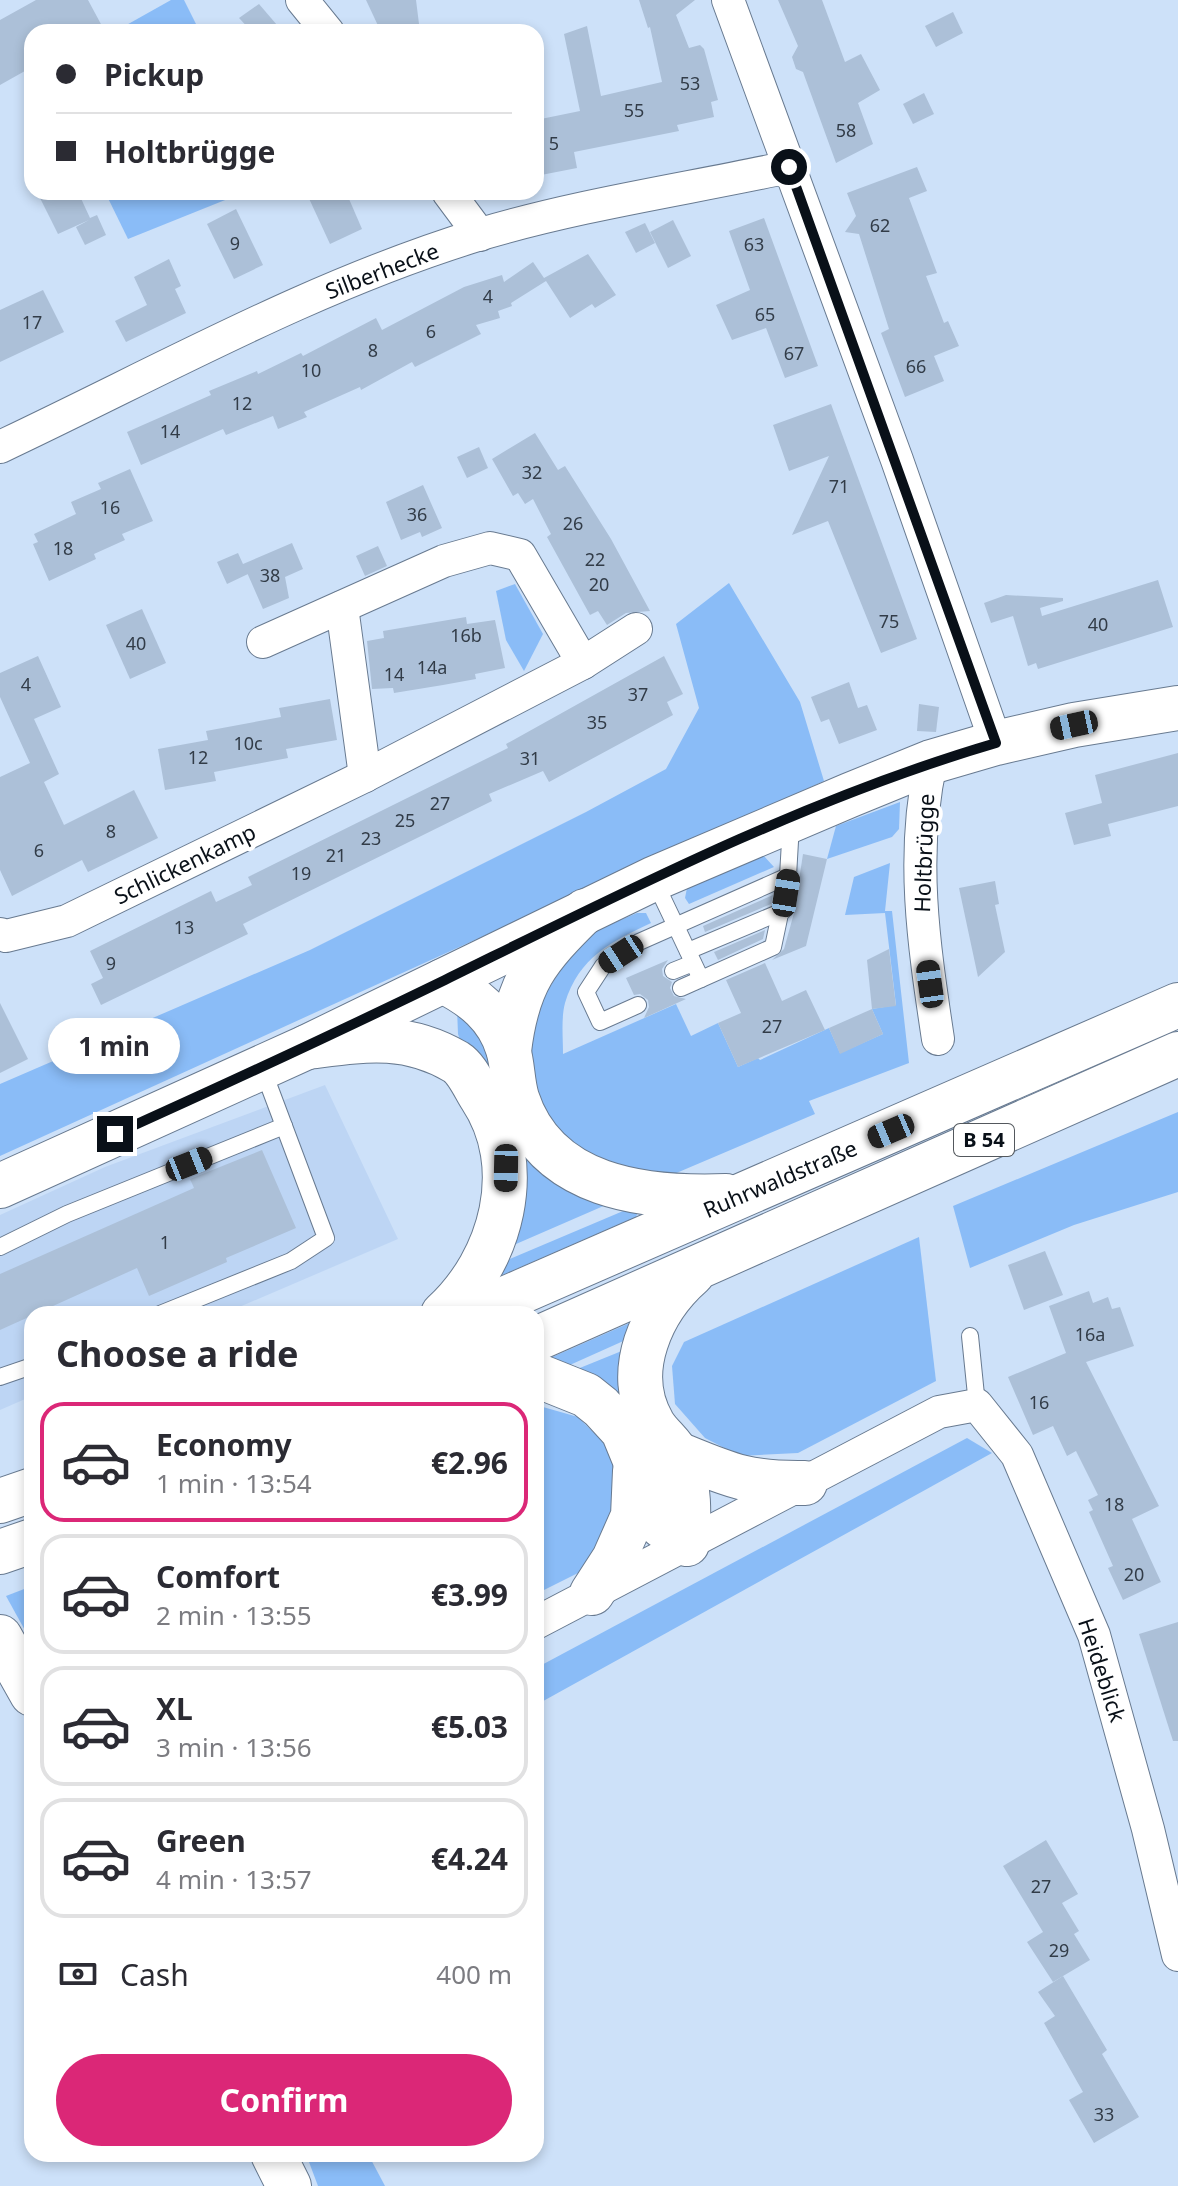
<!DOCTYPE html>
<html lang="en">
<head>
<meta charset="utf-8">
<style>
	body { margin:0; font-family:"Noto Sans",sans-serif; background:#f7f7f7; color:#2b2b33; height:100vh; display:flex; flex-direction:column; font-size:30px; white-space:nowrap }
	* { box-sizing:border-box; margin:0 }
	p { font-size:26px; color:#7c7c81 }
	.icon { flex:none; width:44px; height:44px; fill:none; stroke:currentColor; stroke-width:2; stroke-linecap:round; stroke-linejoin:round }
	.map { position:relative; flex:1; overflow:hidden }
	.details { position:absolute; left:24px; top:1306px; width:520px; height:856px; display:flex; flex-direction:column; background:#fff; border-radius:24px; box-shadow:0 4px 12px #0003 }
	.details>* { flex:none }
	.banner { position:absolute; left:24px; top:24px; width:520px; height:176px; border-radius:24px; box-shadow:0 4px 12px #0003; display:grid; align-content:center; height:176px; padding:0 32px; background:#fff }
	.end { position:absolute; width:36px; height:36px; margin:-18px; border:10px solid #091018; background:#fff; box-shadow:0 0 0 4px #fff }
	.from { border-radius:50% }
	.bubble { position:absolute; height:56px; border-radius:28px; background:#fff; box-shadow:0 4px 12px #0003; font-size:26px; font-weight:700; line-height:56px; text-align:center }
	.car { position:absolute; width:24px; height:48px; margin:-24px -12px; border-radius:10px; box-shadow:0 0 6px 2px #0007; background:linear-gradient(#222 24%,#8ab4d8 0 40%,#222 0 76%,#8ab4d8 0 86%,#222 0) }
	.banner b { display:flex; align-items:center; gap:28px; height:76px; font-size:30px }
	.banner b+b { border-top:2px solid #e1e1e2 }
	.banner i { width:20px; height:20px; background:#2b2b33 }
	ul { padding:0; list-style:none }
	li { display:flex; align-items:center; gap:24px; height:120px; margin:0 16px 12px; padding:0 16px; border:4px solid #e1e1e2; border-radius:24px }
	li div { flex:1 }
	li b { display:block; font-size:30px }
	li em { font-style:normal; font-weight:700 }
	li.selected { border-color:#db2777 }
	li>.icon { width:72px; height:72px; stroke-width:1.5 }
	h2 { padding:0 32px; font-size:36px; line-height:96px }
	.pay { display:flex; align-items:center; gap:20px; height:88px; padding:0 32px; font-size:30px }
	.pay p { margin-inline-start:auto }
	.action { display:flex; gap:16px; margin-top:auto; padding:16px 32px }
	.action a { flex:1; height:92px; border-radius:48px; background:#db2777; color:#fff; font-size:32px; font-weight:700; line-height:92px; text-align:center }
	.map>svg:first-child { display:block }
	.built { fill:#bdd5f4 }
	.green { fill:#8abcf7 }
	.building { fill:#acc0d8 }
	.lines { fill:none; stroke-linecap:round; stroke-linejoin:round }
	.lane-casing { stroke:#687a90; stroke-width:18 }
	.street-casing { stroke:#687a90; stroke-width:34 }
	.secondary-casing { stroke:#687a90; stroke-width:46 }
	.highway-casing { stroke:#687a90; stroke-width:46 }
	.lane { stroke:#fff; stroke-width:16 }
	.street { stroke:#fff; stroke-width:32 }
	.secondary { stroke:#fff; stroke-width:44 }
	.highway { stroke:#fff; stroke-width:44 }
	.route { stroke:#091018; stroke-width:10 }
	.labels { text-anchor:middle; stroke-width:8; stroke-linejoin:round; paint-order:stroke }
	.number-label { font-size:18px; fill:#323c48 }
	.shield { fill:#fff; stroke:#53585d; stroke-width:2 }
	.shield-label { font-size:20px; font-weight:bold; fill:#091018 }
	.street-label { font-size:22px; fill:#091018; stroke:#fff }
</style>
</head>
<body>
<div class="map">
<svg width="1178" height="2186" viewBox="0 0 1178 2186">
	<rect width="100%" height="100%" fill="#cde1f9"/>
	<!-- built -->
	<polygon class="built" points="325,1085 398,1239 223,1314 32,1314 32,1396 0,1410 0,1215 105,1167"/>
	<!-- green -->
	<g class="green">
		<polygon points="171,0 184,0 200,32 114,32"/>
		<polygon points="105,192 245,192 128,239"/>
		<polygon points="729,583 800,702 824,781 0,1156 0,1084 310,950 586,812 666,769 699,708 676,624"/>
		<polygon points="515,584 543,634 524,671 506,640 496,591"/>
		<polygon points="900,802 899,829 892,837 827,859 836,826"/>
		<polygon points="763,855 774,867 689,904 685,898 687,888"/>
		<path d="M890 863 885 911H892L909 1063 809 1101 815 1114 667 1177 608 1169 553 1126 528 1070 532 1014 572 953 599 929 637 913H646L651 923C611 942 579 957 565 1003 561 1018 563 1038 563 1054L676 1004 691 1036 718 1023 738 1067 758 1058 760 1060 829 1028 840 1053 883 1034 872 1009 896 1005 885 913 845 915 854 877Z"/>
		<polygon points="457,1008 494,1049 615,1201 500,1251 467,1062 458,1034"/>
		<polygon points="1178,1112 1178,1192 1074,1225 970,1268 953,1206"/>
		<polygon points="635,1206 638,1212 636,1217 498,1277 491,1267"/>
		<polygon points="919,1237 936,1381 798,1453 740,1456 705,1438 675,1404 672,1366 684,1342"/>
		<polygon points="632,1322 639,1334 552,1373 550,1358"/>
		<polygon points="634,1346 636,1415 565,1374"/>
		<polygon points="536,1405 578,1417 610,1449 618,1491 604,1560 536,1594"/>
		<polygon points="967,1438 992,1453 536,1705 536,1668"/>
		<polygon points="32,1586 32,1643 6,1596"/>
		<polygon points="306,2154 368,2154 385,2186 318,2186"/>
	</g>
	<!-- building -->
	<g class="building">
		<polygon points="36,0 88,0 102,26 89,32 76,32 72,24 55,32 32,32 32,67 0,85 0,20"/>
		<polygon points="366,0 416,0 420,32 381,32"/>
		<polygon points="639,0 695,0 676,15 689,48 700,45 704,49 718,100 711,102 714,117 677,125 679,131 574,152 577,168 536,176 536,120 580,111 564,34 587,26 601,96 662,82 650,27 648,28"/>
		<polygon points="778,0 822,0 845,62 861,54 880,90 858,103 873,144 836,163 803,72 796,69 792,57 798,46"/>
		<polygon points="259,4 283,32 252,32 239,18"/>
		<polygon points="953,12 963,33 936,47 925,26"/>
		<polygon points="924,93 934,114 913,124 903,104"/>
		<polygon points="917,167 927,191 909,198 937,273 926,276 944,323 948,321 959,346 934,356 944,381 905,397 881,333 889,329 859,234 845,232 856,216 847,193"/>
		<polygon points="37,192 78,192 90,218 97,215 106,235 85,245 76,227 89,220 58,234"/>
		<polygon points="306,192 346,192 362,229 330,244"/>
		<polygon points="236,209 263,265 234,279 207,224"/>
		<polygon points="764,218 818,366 785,378 766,328 732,340 716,305 750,290 729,231"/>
		<polygon points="673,220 691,256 668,268 650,232"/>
		<polygon points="645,223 655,243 636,253 625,232"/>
		<polygon points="588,254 616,295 595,308 592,304 570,318 546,281 511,303 512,306 498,311 500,318 476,325 481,334 415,367 412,362 361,390 360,387 304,412 307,417 278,429 273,416 226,435 223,429 141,465 127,432 211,395 209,391 257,371 258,374 301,353 303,356 376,318 382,330 464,287 502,275 504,282 533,262 544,278"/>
		<polygon points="169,259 181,286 175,289 186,313 126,342 115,321 147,305 134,277"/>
		<polygon points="43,290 64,332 0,362 0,310"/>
		<polygon points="831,404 917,639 881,653 828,521 792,535 829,456 789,471 773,425"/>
		<polygon points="535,433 558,470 565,466 611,539 650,611 626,613 607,625 598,611 590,615 547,537 551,534 533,499 525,504 518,493 513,496 492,459"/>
		<polygon points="479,447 488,468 467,478 457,457"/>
		<polygon points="130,469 153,521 122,534 125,540 94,554 96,559 49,581 33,544 38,542 34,534 76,514 71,502 101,489 98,483"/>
		<polygon points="423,485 442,528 422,537 420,532 401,540 386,502"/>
		<polygon points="292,543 303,569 285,577 289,598 263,609 245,568 248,574 227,584 217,562 238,553 243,564"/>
		<polygon points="378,546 387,566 365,576 356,556"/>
		<polygon points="1158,580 1173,627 1038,669 1036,663 1028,666 1013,616 991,623 984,603 1006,595 1063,598 1063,601 1040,608 1042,616"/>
		<polygon points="142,609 166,663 130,679 106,625"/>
		<polygon points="466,617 467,624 495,620 505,668 475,674 476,679 443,685 394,693 393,688 372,689 367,641 384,638 383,631"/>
		<polygon points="38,656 61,707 34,719 59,774 44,782 64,825 134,790 158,838 88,872 82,860 12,896 0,870 0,777 30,763 0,697 0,673"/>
		<polygon points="664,656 683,694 667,702 673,715 549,782 543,771 489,794 492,801 243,924 248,934 101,1005 91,984 103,978 90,951 211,891 216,902 252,885 248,877 508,748 506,744"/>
		<polygon points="849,682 858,708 867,705 877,730 839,744 829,719 821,722 811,697"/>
		<polygon points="330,699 337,740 286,749 288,758 214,772 216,781 165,790 158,749 208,740 206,731 281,717 279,708"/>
		<polygon points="919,704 939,707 936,732 917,731"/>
		<polygon points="1178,753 1178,806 1108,824 1111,836 1074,845 1065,813 1102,803 1095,775"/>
		<polygon points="803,854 827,859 806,946 772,960 784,949 794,913"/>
		<polygon points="995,881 999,904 995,905 1005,952 978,977 959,888"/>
		<polygon points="773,895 771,904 705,932 703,926"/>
		<polygon points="765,930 763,939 718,960 714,952"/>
		<polygon points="889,949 896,1006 872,1009 867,960"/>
		<polygon points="668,960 662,969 663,976 672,982 670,988 674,996 686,999 644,1018 649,1007 648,1000 640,994 634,995 626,978"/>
		<polygon points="765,963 782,1001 806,990 825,1030 738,1067 718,1023 741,1013 726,980"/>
		<polygon points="0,1003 28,1059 0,1073"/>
		<polygon points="872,1009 883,1034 840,1054 829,1028"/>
		<polygon points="262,1150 296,1228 226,1258 227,1262 149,1296 137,1268 0,1330 0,1274 194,1188 190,1179"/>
		<polygon points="1045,1251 1063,1295 1024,1310 1008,1265"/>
		<polygon points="1089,1291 1093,1303 1108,1297 1112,1309 1120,1307 1134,1346 1086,1362 1159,1506 1132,1519 1161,1582 1123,1600 1108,1568 1113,1566 1089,1512 1093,1510 1088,1500 1098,1495 1076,1451 1067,1456 1053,1426 1033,1435 1008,1377 1066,1353 1049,1306"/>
		<polygon points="1178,1622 1178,1741 1173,1741 1139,1634"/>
		<polygon points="1046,1840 1078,1894 1062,1903 1079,1931 1074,1934 1090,1960 1053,1982 1027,1942 1043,1932 1003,1866"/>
		<polygon points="1063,1976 1107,2050 1102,2054 1139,2117 1094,2143 1069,2100 1083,2092 1044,2023 1055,2016 1038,1992"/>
	</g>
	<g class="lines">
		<defs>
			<g id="lane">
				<polyline points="654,880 701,979"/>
				<polyline points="688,951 783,911"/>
				<polyline points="673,971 693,963"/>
				<polyline points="681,988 773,947 788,876 791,824"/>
				<polyline points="638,1005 600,1022 586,992 603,966 639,942 788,876"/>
				<polyline points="0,1247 67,1214 284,1126"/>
				<polyline points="160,1314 291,1261 326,1238 269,1086 260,1070"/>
				<polyline points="970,1336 977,1405"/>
				<polyline points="0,1377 32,1366"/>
			</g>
			<g id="street">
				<polyline points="302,0 328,32"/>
				<polyline points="728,0 897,460 996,743"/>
				<polyline points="448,192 480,235"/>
				<path d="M0 447C159 372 313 285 481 234 582 204 687 189 789 167"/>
				<polyline points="342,607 365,776"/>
				<polyline points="263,642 444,561 490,548 520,555 583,663"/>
				<path d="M931 762C910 856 924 946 938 1039"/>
				<polyline points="0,934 6,936 67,921 365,776 583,663 636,629"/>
				<polyline points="536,1623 939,1412 977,1405 1017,1455 1094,1635 1148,1829 1178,1955"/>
			</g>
			<g id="secondary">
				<polyline points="0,1186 307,1047 653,879 850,795 931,762 996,743 1074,725 1178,708"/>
				<polyline points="0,1637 32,1694"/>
				<polyline points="273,2154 289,2186"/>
			</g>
			<g id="highway">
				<path d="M443 981C473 996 498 1015 508 1049 513 1065 512 1082 517 1098 546 1188 644 1199 726 1196"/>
				<path d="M307 1047C363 1040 405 1032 456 1062 467 1069 474 1086 481 1097 527 1166 502 1260 443 1314"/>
				<path d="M509 1051C517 982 537 958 585 911"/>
				<polyline points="470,1314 1178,1005"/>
				<polyline points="536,1339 1178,1054"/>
				<path d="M536 1375 586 1395 601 1407 623 1431 662 1526 687 1544C689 1516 690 1484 679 1458 674 1445 660 1436 653 1424 622 1372 652 1309 692 1274"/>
				<path d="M678 1454C729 1475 748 1484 805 1483"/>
				<polyline points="0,1501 32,1490"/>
				<polyline points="0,1552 32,1541"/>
				<polyline points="592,1593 614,1559 633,1516 635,1471"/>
			</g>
		</defs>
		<!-- lane casing -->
		<use href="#lane" class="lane-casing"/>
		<!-- street casing -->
		<use href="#street" class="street-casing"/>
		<!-- secondary casing -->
		<use href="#secondary" class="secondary-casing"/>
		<!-- highway casing -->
		<use href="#highway" class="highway-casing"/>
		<!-- lane -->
		<use href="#lane" class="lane"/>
		<!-- street -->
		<use href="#street" class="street"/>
		<!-- secondary -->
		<use href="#secondary" class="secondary"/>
		<!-- highway -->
		<use href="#highway" class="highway"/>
	</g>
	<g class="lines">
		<!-- route -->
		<path class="route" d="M115 1134C226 1084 336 1033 445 980 624 892 805 799 996 743L789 167"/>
	</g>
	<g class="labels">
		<!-- number labels -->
		<g class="number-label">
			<text x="690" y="90">53</text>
			<text x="634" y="117">55</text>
			<text x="846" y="137">58</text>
			<text x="554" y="150">5</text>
			<text x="880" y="232">62</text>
			<text x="235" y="250">9</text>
			<text x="754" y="251">63</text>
			<text x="488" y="303">4</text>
			<text x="765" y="321">65</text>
			<text x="32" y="329">17</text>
			<text x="431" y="338">6</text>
			<text x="373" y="357">8</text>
			<text x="794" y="360">67</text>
			<text x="916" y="373">66</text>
			<text x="311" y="377">10</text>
			<text x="242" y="410">12</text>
			<text x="170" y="438">14</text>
			<text x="532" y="479">32</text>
			<text x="839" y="493">71</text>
			<text x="110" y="514">16</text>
			<text x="417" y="521">36</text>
			<text x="573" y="530">26</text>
			<text x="63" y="555">18</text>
			<text x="595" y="566">22</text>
			<text x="270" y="582">38</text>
			<text x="599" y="591">20</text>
			<text x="889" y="628">75</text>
			<text x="1098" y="631">40</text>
			<text x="466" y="642">16b</text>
			<text x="136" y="650">40</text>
			<text x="432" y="674">14a</text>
			<text x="394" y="681">14</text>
			<text x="26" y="691">4</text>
			<text x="638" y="701">37</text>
			<text x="597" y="729">35</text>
			<text x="248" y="750">10c</text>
			<text x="198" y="764">12</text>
			<text x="530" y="765">31</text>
			<text x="440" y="810">27</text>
			<text x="405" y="827">25</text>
			<text x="111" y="838">8</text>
			<text x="371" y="845">23</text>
			<text x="39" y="857">6</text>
			<text x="336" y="862">21</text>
			<text x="301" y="880">19</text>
			<text x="184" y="934">13</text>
			<text x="111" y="970">9</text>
			<text x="772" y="1033">27</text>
			<text x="165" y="1249">1</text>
			<text x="1090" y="1341">16a</text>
			<text x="1039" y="1409">16</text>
			<text x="1114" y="1511">18</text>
			<text x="1134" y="1581">20</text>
			<text x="1041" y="1893">27</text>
			<text x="1059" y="1957">29</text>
			<text x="1104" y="2121">33</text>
		</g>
		<!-- shield labels -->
		<rect class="shield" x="954" y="1124" width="60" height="32" rx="6"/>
		<g class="shield-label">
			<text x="984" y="1147">B 54</text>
		</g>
		<!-- street labels -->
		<g class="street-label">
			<text transform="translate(382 271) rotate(-21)" y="8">Silberhecke</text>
			<text transform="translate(924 853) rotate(-88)" y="8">Holtbrügge</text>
			<text transform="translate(185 864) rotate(-26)" y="8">Schlickenkamp</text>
			<text transform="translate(780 1179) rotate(-23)" y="8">Ruhrwaldstraße</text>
			<text transform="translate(1102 1670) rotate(72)" y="8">Heideblick</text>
		</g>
	</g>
</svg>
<i class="end from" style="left:789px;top:167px"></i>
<i class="end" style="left:115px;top:1134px"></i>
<div class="bubble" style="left:48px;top:1018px;width:132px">1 min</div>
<i class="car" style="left:1074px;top:725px;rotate:258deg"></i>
<i class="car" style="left:786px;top:893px;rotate:9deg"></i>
<i class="car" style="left:621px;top:954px;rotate:237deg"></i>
<i class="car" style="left:930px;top:984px;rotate:352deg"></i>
<i class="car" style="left:891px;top:1131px;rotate:247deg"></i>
<i class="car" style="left:189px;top:1164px;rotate:68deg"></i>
<i class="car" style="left:506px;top:1168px;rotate:181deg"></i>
<div class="banner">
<b><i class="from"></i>Pickup</b>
<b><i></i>Holtbrügge</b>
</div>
<section class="details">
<h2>Choose a ride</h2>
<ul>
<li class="selected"><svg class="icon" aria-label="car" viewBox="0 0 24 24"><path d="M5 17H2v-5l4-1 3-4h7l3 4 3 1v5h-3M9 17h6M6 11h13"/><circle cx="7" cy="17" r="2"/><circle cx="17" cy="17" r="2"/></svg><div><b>Economy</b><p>1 min · 13:54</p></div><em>€2.96</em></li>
<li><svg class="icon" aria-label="car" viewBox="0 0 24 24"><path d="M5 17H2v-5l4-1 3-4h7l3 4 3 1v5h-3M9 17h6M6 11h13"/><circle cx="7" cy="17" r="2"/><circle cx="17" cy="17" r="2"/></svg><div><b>Comfort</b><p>2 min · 13:55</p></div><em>€3.99</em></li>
<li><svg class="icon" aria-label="car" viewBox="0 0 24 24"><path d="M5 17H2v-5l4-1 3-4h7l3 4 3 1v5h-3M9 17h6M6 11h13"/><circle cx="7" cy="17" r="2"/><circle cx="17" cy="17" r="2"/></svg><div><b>XL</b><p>3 min · 13:56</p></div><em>€5.03</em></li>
<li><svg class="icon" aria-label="car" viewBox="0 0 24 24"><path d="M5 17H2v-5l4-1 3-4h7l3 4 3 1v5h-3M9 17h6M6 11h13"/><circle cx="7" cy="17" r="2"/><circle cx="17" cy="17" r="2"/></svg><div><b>Green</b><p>4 min · 13:57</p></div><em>€4.24</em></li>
</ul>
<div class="pay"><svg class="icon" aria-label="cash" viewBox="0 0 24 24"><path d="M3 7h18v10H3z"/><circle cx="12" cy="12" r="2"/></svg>Cash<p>400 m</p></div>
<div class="action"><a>Confirm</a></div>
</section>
</div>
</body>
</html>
